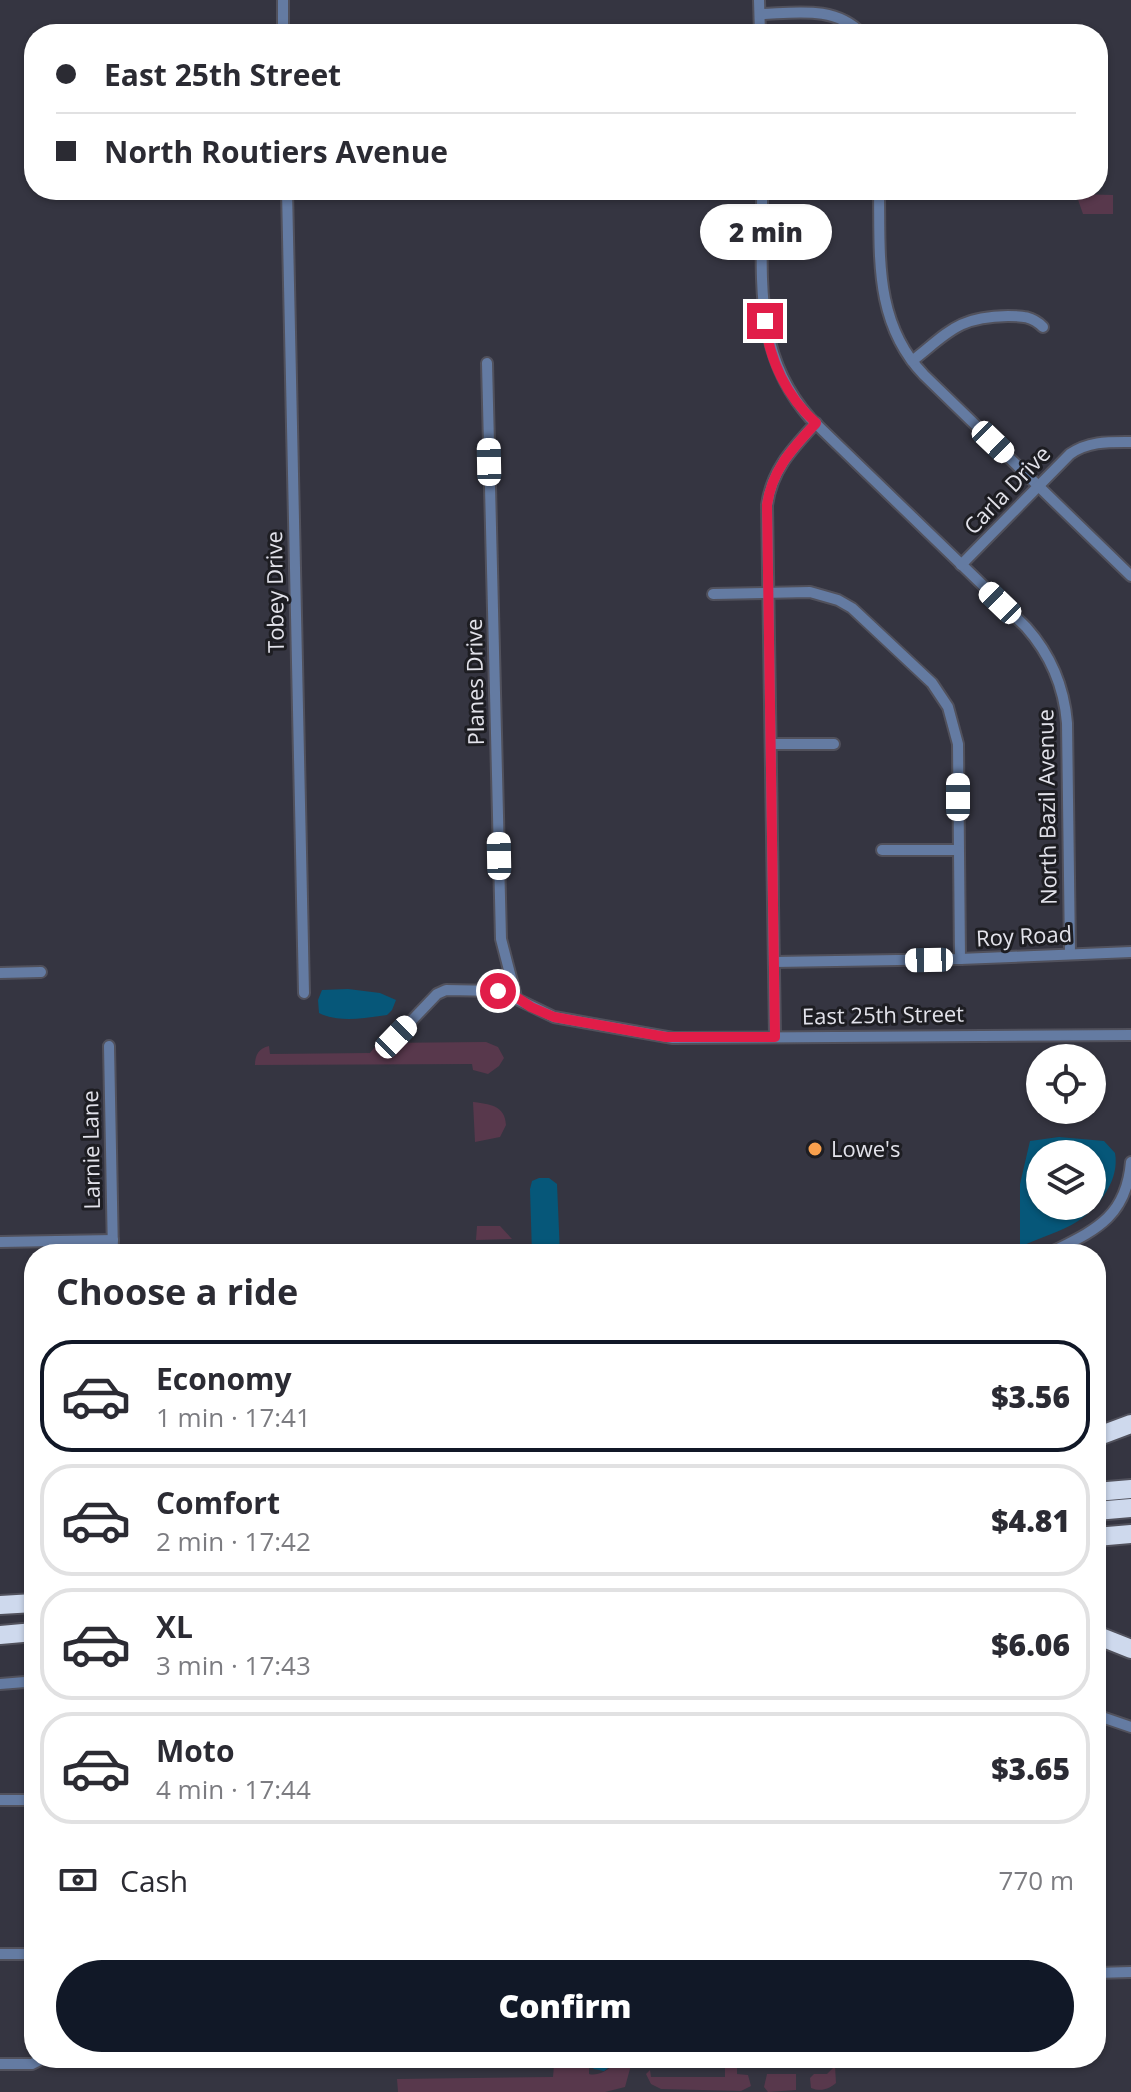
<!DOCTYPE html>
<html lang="en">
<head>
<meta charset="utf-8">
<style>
	body { margin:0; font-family:"Open Sans",sans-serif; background:#f7f7f7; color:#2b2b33; height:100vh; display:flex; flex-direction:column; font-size:30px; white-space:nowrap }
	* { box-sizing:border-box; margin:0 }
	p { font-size:26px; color:#7c7c81 }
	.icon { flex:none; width:44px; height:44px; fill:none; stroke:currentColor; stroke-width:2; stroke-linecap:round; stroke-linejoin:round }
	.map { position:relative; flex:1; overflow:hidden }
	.sheet { position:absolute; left:24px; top:1244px; width:1082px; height:824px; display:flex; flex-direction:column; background:#fff; border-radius:32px; box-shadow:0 2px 6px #0004 }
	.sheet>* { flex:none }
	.top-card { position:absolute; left:24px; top:24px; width:1084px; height:176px; border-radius:32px; box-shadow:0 2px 6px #0004; display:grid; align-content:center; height:176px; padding:0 32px; background:#fff }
	.tools { position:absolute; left:1026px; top:1044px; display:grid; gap:16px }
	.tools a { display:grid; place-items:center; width:80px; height:80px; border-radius:50%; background:#fff; box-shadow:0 2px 6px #0004; font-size:40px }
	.end { position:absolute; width:36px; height:36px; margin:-18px; border:10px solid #e11d48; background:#fff; box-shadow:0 0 0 4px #fff }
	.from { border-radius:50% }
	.bubble { position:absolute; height:56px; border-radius:28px; background:#fff; box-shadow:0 2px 6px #0004; font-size:26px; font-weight:800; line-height:56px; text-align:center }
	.car { position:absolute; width:24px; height:48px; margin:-24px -12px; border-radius:10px; box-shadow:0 0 6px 2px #0007; background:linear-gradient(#fff 24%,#345 0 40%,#fff 0 76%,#345 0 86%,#fff 0) }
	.top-card b { display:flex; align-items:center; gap:28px; height:76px; font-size:30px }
	.top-card b+b { border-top:2px solid #e1e1e2 }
	.top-card i { width:20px; height:20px; background:#2b2b33 }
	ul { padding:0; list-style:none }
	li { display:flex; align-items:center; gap:24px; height:112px; margin:0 16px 12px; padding:0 16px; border:4px solid #e1e1e2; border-radius:32px }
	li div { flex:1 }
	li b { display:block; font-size:30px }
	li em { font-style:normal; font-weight:800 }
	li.selected { border-color:#111827 }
	li>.icon { width:72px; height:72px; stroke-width:1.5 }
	h2 { padding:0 32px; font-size:36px; line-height:96px }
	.pay { display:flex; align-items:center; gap:20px; height:88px; padding:0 32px; font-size:30px }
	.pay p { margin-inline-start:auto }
	.cta { display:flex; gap:16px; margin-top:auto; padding:16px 32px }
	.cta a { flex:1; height:92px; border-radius:48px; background:#111827; color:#fff; font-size:32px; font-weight:800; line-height:92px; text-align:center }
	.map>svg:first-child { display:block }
	.green { fill:#58384c }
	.water { fill:#065779; fill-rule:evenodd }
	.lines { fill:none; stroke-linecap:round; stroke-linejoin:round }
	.minor-casing { stroke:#51515c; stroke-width:14 }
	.motorway-casing { stroke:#51515c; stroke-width:22 }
	.minor { stroke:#647ba2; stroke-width:10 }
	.motorway { stroke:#ced9ed; stroke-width:18 }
	.route { stroke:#e11d48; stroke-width:10 }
	.poi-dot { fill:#f9a04d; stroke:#1d1d22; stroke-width:3 }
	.labels { text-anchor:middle; stroke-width:6; stroke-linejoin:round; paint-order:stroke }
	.street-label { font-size:22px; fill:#e2e2ea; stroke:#1d1d22 }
	.poi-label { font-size:22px; fill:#e2e2ea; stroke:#1d1d22; text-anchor:start }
</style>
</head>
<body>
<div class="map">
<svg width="1131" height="2092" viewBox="0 0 1131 2092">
	<rect width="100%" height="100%" fill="#353541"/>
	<!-- green -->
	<g class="green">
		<polygon points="1076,194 1113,195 1113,214 1083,214"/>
		<path d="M486 1042 498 1047 504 1058 499 1066 488 1074 473 1070 472 1064 255 1065C255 1055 259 1048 269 1046L270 1054 370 1053 378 1043Z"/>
		<path d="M473 1102C489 1104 505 1105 506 1125L500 1137 475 1142Z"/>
		<polygon points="477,1226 500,1226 512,1239 476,1240"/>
		<path d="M621 2058H633L625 2087 605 2092H398L397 2079 553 2077 554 2065 557 2060 577 2065 589 2063V2074C601 2077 613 2066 621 2058Z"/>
		<polygon points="725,2058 737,2058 737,2074 748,2075 751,2086 741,2091 661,2089 651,2084 646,2074 650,2070 651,2077 725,2077"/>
		<path d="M835 2066 836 2083C829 2089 821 2092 811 2088L810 2078 814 2074H827Z"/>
		<polygon points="767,2074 796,2074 796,2090 768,2092 764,2087"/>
	</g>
	<!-- water -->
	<g class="water">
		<path d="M348 989 380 993 396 1000 392 1010 387 1015C366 1018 338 1023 319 1013L318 1000 322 990Z"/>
		<path d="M1059 1137 1104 1141 1115 1153C1120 1180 1099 1207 1078 1221 1061 1232 1038 1238 1020 1247V1184L1030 1141ZM1040 1154H1092V1206H1040Z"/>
		<polygon points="539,1178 549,1178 557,1184 560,1254 532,1254 530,1189 532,1181"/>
		<polygon points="557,2058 621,2058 604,2071 594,2069 589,2063 577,2065"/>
	</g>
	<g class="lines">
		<defs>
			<g id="minor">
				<polyline points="283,0 283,34"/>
				<polyline points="759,0 760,34"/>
				<path d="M760 14C795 13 835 5 862 34"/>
				<polyline points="287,190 304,993"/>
				<path d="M762 190C763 272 751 352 810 418L1026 627C1050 654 1064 686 1067 723L1070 953"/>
				<path d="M879 190C880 257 874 323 924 375L1131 576"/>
				<path d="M912 361C949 332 957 317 1008 316 1022 316 1032 316 1043 327"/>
				<polyline points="487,363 501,939 516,997"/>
				<path d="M961 565 1070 454C1089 441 1109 442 1131 442"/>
				<polyline points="713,594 810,592 838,600 852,608 932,683 948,707 958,744 960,959"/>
				<polyline points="771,744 834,744"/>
				<polyline points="882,850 958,850"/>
				<polyline points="774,962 960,959 1131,952"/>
				<polyline points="0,973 41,972"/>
				<polyline points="396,1037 437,994 446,990 500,991 554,1017 673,1038 1131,1035"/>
				<path d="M775 1037 767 505C772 469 793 448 816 423"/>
				<polyline points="109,1046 113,1254"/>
				<polyline points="0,1242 113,1240"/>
				<path d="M1048 1254C1093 1231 1126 1219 1131 1162"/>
				<polyline points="0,1684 25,1682 34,1685"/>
				<polyline points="1096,1715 1131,1727"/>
				<polyline points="0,1800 34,1800"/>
				<polyline points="0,1954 34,1954"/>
				<polyline points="1096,1973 1131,1972"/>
				<polyline points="0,2064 32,2064 44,2058"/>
			</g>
			<g id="motorway">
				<polyline points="1096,1437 1131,1424"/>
				<polyline points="1096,1492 1131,1489"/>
				<polyline points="1096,1511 1131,1508"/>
				<polyline points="1096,1537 1131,1534"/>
				<polyline points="0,1605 34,1603"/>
				<polyline points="0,1635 34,1632"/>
				<polyline points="1096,1635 1131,1649"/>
			</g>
		</defs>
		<!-- minor casing -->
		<use href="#minor" class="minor-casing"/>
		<!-- motorway casing -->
		<use href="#motorway" class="motorway-casing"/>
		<!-- minor -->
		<use href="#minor" class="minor"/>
		<!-- motorway -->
		<use href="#motorway" class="motorway"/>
	</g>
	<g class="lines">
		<!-- route -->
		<path class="route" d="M498 991 516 997 531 1007 554 1017 666 1037H775L767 505C772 469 793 448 816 423 787 397 769 360 765 321"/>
	</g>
	<!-- markers -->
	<circle class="poi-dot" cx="815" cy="1149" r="8"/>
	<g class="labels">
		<!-- street labels -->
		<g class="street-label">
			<text transform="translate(1007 490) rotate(-46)" y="8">Carla Drive</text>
			<text transform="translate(275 592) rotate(-91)" y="8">Tobey Drive</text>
			<text transform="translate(475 682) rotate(-91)" y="8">Planes Drive</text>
			<text transform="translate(1047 807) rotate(-91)" y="8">North Bazil Avenue</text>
			<text transform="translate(1024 936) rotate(-3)" y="8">Roy Road</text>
			<text transform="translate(883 1015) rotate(-1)" y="8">East 25th Street</text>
			<text transform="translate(91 1150) rotate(-91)" y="8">Larnie Lane</text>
		</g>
		<!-- poi labels -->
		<g class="poi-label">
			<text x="831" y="1157">Lowe's</text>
		</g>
	</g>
</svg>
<div class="tools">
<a><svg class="icon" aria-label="locate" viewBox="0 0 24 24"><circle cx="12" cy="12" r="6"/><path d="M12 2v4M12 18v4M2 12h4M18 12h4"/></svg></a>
<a><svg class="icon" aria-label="layers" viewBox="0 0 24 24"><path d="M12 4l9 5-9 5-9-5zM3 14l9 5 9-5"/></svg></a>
</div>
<i class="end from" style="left:498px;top:991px"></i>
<i class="end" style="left:765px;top:321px"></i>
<div class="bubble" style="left:700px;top:204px;width:132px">2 min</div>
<i class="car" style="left:993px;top:442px;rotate:134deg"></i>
<i class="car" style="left:489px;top:462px;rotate:359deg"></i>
<i class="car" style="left:1000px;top:603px;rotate:314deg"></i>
<i class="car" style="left:958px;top:797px;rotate:0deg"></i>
<i class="car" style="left:499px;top:856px;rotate:359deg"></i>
<i class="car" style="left:929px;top:960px;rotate:269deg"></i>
<i class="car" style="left:396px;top:1037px;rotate:44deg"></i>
<div class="top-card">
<b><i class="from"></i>East 25th Street</b>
<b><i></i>North Routiers Avenue</b>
</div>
<section class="sheet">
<h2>Choose a ride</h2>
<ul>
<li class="selected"><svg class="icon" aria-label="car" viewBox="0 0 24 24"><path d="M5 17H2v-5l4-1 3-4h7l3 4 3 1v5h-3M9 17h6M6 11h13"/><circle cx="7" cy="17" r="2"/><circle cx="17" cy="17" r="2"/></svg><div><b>Economy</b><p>1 min · 17:41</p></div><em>$3.56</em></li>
<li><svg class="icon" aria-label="car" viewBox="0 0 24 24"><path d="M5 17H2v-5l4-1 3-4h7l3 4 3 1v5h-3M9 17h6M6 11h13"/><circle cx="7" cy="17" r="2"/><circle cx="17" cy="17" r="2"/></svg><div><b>Comfort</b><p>2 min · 17:42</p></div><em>$4.81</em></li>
<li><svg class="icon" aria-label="car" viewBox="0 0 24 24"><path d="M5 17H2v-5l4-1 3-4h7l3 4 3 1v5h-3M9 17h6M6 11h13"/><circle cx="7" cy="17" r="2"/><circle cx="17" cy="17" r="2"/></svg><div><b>XL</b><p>3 min · 17:43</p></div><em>$6.06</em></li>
<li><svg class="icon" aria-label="car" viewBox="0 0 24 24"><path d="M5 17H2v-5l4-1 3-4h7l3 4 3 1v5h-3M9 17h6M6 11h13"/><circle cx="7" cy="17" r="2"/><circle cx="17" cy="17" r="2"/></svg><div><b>Moto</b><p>4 min · 17:44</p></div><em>$3.65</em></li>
</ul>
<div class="pay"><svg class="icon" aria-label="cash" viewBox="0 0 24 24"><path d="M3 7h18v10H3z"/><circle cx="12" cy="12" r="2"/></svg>Cash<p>770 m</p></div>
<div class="cta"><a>Confirm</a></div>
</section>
</div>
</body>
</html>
